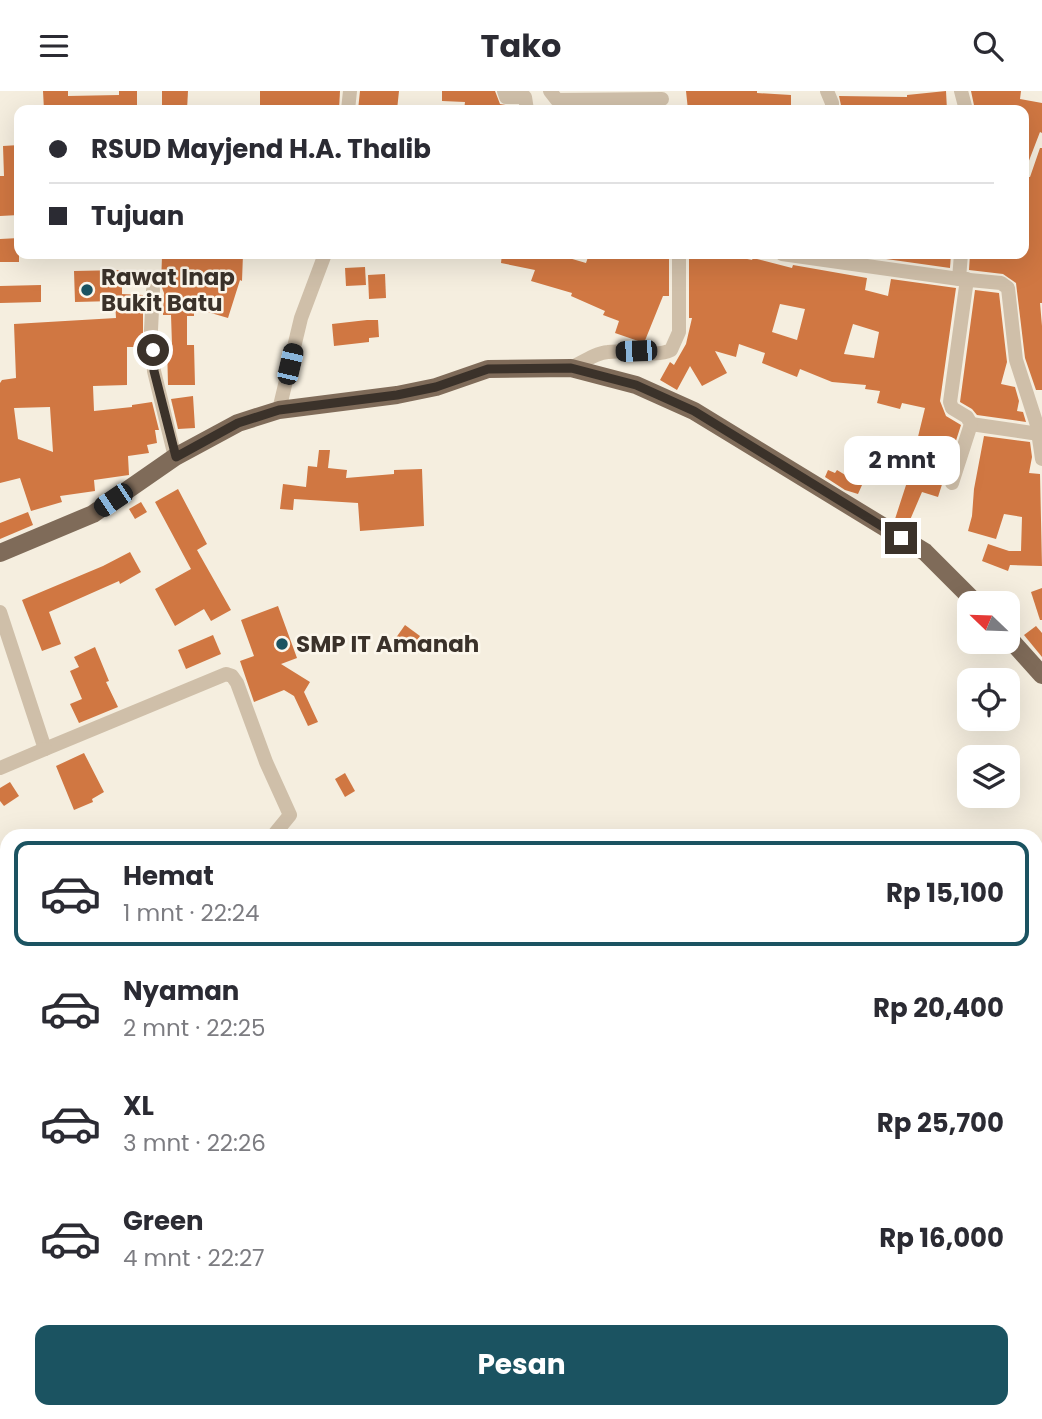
<!DOCTYPE html>
<html lang="id">
<head>
<meta charset="utf-8">
<style>
	body { margin:0; font-family:Poppins,sans-serif; background:#f2f2f3; color:#2b2b33; height:100vh; display:flex; flex-direction:column; font-size:26px; white-space:nowrap }
	* { box-sizing:border-box; margin:0 }
	p { font-size:23px; color:#7c7c81 }
	.icon { flex:none; width:38px; height:38px; fill:none; stroke:currentColor; stroke-width:2; stroke-linecap:round; stroke-linejoin:round }
	.map { position:relative; flex:1; overflow:hidden }
	.side { position:absolute; left:0px; top:738px; width:1043px; height:590px; display:flex; flex-direction:column; background:#fff; border-radius:21px 21px 0 0; box-shadow:0 7px 28px #0002 }
	.side>* { flex:none }
	.banner { position:absolute; left:14px; top:14px; width:1015px; height:154px; border-radius:14px; box-shadow:0 7px 28px #0002; display:grid; align-content:center; height:154px; padding:0 35px; background:#fff }
	.needle { width:46px; rotate:293deg }
	.tools { position:absolute; left:957px; top:500px; display:grid; gap:14px }
	.tools a { display:grid; place-items:center; width:63px; height:63px; border-radius:14px; background:#fff; box-shadow:0 7px 28px #0002; font-size:35px }
	.end { position:absolute; width:32px; height:32px; margin:-16px; border:9px solid #3b322a; background:#fff; box-shadow:0 0 0 4px #fff }
	.from { border-radius:50% }
	.bubble { position:absolute; height:49px; border-radius:14px; background:#fff; box-shadow:0 7px 28px #0002; font-size:23px; font-weight:700; line-height:49px; text-align:center }
	.car { position:absolute; width:21px; height:42px; margin:-21px -10px; border-radius:9px; box-shadow:0 0 5px 2px #0007; background:linear-gradient(#222 24%,#8ab4d8 0 40%,#222 0 76%,#8ab4d8 0 86%,#222 0) }
	.banner b { display:flex; align-items:center; gap:24px; height:66px; font-size:26px }
	.banner b+b { border-top:2px solid #e1e1e2 }
	.banner i { width:18px; height:18px; background:#2b2b33 }
	ul { padding:12px 0 0; list-style:none }
	li { display:flex; align-items:center; gap:21px; height:105px; margin:0 14px 10px; padding:0 21px; border:4px solid transparent; border-radius:14px }
	li div { flex:1 }
	li b { display:block; font-size:26px }
	li em { font-style:normal; font-weight:700 }
	li.active { border-color:#1b5361 }
	li>.icon { width:63px; height:63px; stroke-width:1.5 }
	.button { display:flex; gap:14px; margin-top:auto; padding:14px 35px }
	.button a { flex:1; height:80px; border-radius:14px; background:#1b5361; color:#fff; font-size:28px; font-weight:700; line-height:80px; text-align:center }
	header { display:flex; justify-content:space-between; align-items:center; height:91px; padding:0 35px; background:#fff; font-size:32px; font-weight:700 }
	.map>svg:first-child { display:block }
	.building { fill:#d07742; fill-rule:evenodd }
	.lines { fill:none; stroke-linecap:round; stroke-linejoin:round }
	.minor { stroke:#cfbfa9; stroke-width:14 }
	.major { stroke:#7f6b59; stroke-width:18 }
	.route { stroke:#3b322a; stroke-width:9 }
	.poi-dot { fill:#1b5361; stroke:#fcf7ec; stroke-width:2.5 }
	.labels { text-anchor:middle; stroke-width:5; stroke-linejoin:round; paint-order:stroke }
	.poi-label { font-size:23px; font-weight:bold; fill:#3b322a; stroke:#fcf7ec; text-anchor:start }
</style>
</head>
<body>
<header><svg class="icon" aria-label="menu" viewBox="0 0 24 24"><path d="M4 6h16M4 12h16M4 18h16"/></svg>Tako<svg class="icon" aria-label="search" viewBox="0 0 24 24"><circle cx="10" cy="10" r="6"/><path d="M15 15l6 6"/></svg></header>
<div class="map">
<svg width="1042" height="1328" viewBox="0 0 1042 1328">
	<rect width="100%" height="100%" fill="#f5eedf"/>
	<!-- building -->
	<g class="building">
		<polygon points="43,0 68,0 68,5 119,4 119,0 137,0 137,19 44,19"/>
		<polygon points="162,0 188,0 187,19 162,19"/>
		<polygon points="260,0 340,0 339,19 260,19"/>
		<polygon points="360,0 399,0 397,19 380,17 379,19 358,19"/>
		<polygon points="442,0 495,0 500,13 517,16 517,19 464,19 465,11 442,10"/>
		<polygon points="686,0 757,0 757,2 791,4 791,19 688,19"/>
		<polygon points="946,0 947,19 842,19 839,5 907,6 907,4"/>
		<polygon points="971,0 1021,0 1020,8 1042,12 1042,42 1040,41 1025,80 1024,19 975,19"/>
		<polygon points="19,54 19,124 0,125 0,85 4,85 3,55"/>
		<polygon points="1040,57 1042,57 1042,212 1040,212 1042,235 1042,299 1036,299 1025,267 1016,192 1003,183 969,179 970,163 1024,163 1024,86 1030,86"/>
		<polygon points="19,147 19,171 0,171 0,148"/>
		<polygon points="201,163 243,163 242,190 240,189 228,227 194,217 194,225 187,225 187,254 194,254 195,294 168,294 167,254 172,254 171,224 163,224 164,202 161,194 162,165 201,167"/>
		<polygon points="502,163 563,163 562,165 586,172 589,163 669,163 669,205 663,205 644,252 615,242 619,230 603,224 605,220 571,205 572,202 531,190 535,179 501,172"/>
		<path d="M689 163H724L752 169 753 167 792 177 793 174 867 187 865 199 888 205 891 188 956 197 940 310 946 325 961 334 938 406 922 401 907 436 895 428 907 391 925 317 902 312 900 318 877 312 880 300 865 298 866 294 832 291 800 278 797 286 762 272 765 262 739 253 736 266 715 260 727 282 702 295 690 275 677 299 660 289 670 271 674 274 686 253 692 227H689ZM780 213 805 218 797 249 772 241ZM853 233 879 241 874 267 844 263Z"/>
		<polygon points="887,163 951,163 950,177 886,168"/>
		<polygon points="365,176 366,194 346,195 345,177"/>
		<path d="M122 179V203L143 204V256H127V294L93 295 94 320 132 316V314L152 311 159 339H155L157 352 147 354 149 362 128 365 129 384 94 389 95 400 60 405 62 411 31 420 20 387 0 392V292L2 289 16 287 14 233 116 227 115 210 75 211 74 180ZM50 316 53 361 18 348 14 317Z"/>
		<polygon points="385,183 386,207 369,208 368,184"/>
		<polygon points="41,194 41,211 0,212 0,195"/>
		<polygon points="975,199 999,202 1007,271 1001,293 1015,296 1019,310 1017,320 1023,321 1026,331 977,324 972,318 960,311"/>
		<polygon points="367,229 378,229 379,246 369,247 369,251 334,255 332,233"/>
		<polygon points="193,305 195,337 178,338 171,308"/>
		<polygon points="984,345 1030,351 1032,366 1029,382 1040,383 1042,475 1010,474 1008,480 982,470 988,453 1009,460 1021,460 1022,426 1004,423 996,448 968,440 972,425 974,398"/>
		<polygon points="319,359 330,359 328,377 347,379 346,387 394,383 394,379 422,378 424,435 360,440 358,412 294,408 293,419 280,418 283,393 306,396 308,375 317,376"/>
		<polygon points="828,379 835,382 837,379 862,394 858,403 845,399 825,386"/>
		<polygon points="178,398 207,453 197,459 231,519 211,530 204,518 175,535 155,498 191,478 155,411"/>
		<polygon points="141,411 147,421 135,428 129,418"/>
		<polygon points="28,421 33,434 0,448 0,432"/>
		<polygon points="130,461 141,481 120,493 119,490 49,521 61,553 42,560 22,509 103,475"/>
		<polygon points="1042,497 1042,529 1040,529 1031,501"/>
		<polygon points="278,515 297,567 281,573 310,591 304,601 318,631 308,635 294,605 284,599 254,611 240,570 254,565 241,529"/>
		<polygon points="405,534 420,545 409,562 393,551"/>
		<polygon points="1036,535 1042,542 1042,566 1024,544"/>
		<polygon points="213,544 221,563 186,578 178,559"/>
		<polygon points="95,556 109,590 106,591 118,616 79,632 70,613 82,608 70,580 79,576 74,566"/>
		<polygon points="84,662 104,701 92,708 93,711 74,719 56,675"/>
		<polygon points="345,682 355,700 345,706 335,688"/>
		<polygon points="10,691 19,705 4,715 0,710 0,697"/>
	</g>
	<g class="lines">
		<!-- minor -->
		<g class="minor">
			<polyline points="504,0 506,6 525,6 527,19"/>
			<polyline points="550,0 557,9 662,8"/>
			<polyline points="827,0 832,12 832,19"/>
			<polyline points="961,0 966,19"/>
			<polyline points="348,19 350,0"/>
			<polyline points="782,163 959,188 961,163"/>
			<polyline points="959,188 1001,192 1008,197 1016,269 1037,334 1042,368"/>
			<polyline points="153,199 151,239 154,280 175,366"/>
			<path d="M571 277C583 271 595 262 608 261 626 258 655 267 671 259L679 241V163"/>
			<polyline points="279,319 301,227 325,163"/>
			<polyline points="971,333 1039,343"/>
			<polyline points="952,392 971,333 967,326 952,317 950,311 967,188"/>
			<polyline points="0,521 45,658 226,583 232,585 237,592 266,671 290,724 272,746"/>
			<polyline points="0,677 45,658"/>
			<polyline points="0,962 7,959"/>
			<polyline points="1036,1065 1042,1063"/>
			<polyline points="1036,1167 1042,1163"/>
			<polyline points="865,1328 868,1321"/>
		</g>
		<!-- major -->
		<g class="major">
			<polyline points="0,462 93,423 175,366 238,332 279,319 397,304 436,296 488,278 571,277 636,294 694,320 925,461 977,513"/>
			<polyline points="1008,546 1042,584"/>
		</g>
	</g>
	<g class="lines">
		<!-- route -->
		<polyline class="route" points="153,259 154,280 176,366 238,332 279,319 397,304 436,296 488,278 571,277 636,294 694,320 901,447"/>
	</g>
	<!-- markers -->
	<g class="poi-dot">
		<circle cx="87" cy="199" r="7"/>
		<circle cx="282" cy="553" r="7"/>
	</g>
	<g class="labels">
		<!-- poi labels -->
		<g class="poi-label">
			<text x="101" y="194">Rawat Inap<tspan x="101" dy="26">Bukit Batu</tspan></text>
			<text x="296" y="561">SMP IT Amanah</text>
		</g>
	</g>
</svg>
<div class="tools">
<a><svg class="needle" viewBox="-14 -14 28 28"><path d="M0-13l5 13h-10z" fill="#e53935"/><path d="M0 13l5-13h-10z" fill="#7c7c81"/></svg></a>
<a><svg class="icon" aria-label="locate" viewBox="0 0 24 24"><circle cx="12" cy="12" r="6"/><path d="M12 2v4M12 18v4M2 12h4M18 12h4"/></svg></a>
<a><svg class="icon" aria-label="layers" viewBox="0 0 24 24"><path d="M12 4l9 5-9 5-9-5zM3 14l9 5 9-5"/></svg></a>
</div>
<i class="end from" style="left:153px;top:259px"></i>
<i class="end" style="left:901px;top:447px"></i>
<div class="bubble" style="left:844px;top:345px;width:116px">2 mnt</div>
<i class="car" style="left:636px;top:260px;rotate:268deg"></i>
<i class="car" style="left:290px;top:273px;rotate:13deg"></i>
<i class="car" style="left:113px;top:409px;rotate:236deg"></i>
<div class="banner">
<b><i class="from"></i>RSUD Mayjend H.A. Thalib</b>
<b><i></i>Tujuan</b>
</div>
<section class="side">
<ul>
<li class="active"><svg class="icon" aria-label="car" viewBox="0 0 24 24"><path d="M5 17H2v-5l4-1 3-4h7l3 4 3 1v5h-3M9 17h6M6 11h13"/><circle cx="7" cy="17" r="2"/><circle cx="17" cy="17" r="2"/></svg><div><b>Hemat</b><p>1 mnt · 22:24</p></div><em>Rp 15,100</em></li>
<li><svg class="icon" aria-label="car" viewBox="0 0 24 24"><path d="M5 17H2v-5l4-1 3-4h7l3 4 3 1v5h-3M9 17h6M6 11h13"/><circle cx="7" cy="17" r="2"/><circle cx="17" cy="17" r="2"/></svg><div><b>Nyaman</b><p>2 mnt · 22:25</p></div><em>Rp 20,400</em></li>
<li><svg class="icon" aria-label="car" viewBox="0 0 24 24"><path d="M5 17H2v-5l4-1 3-4h7l3 4 3 1v5h-3M9 17h6M6 11h13"/><circle cx="7" cy="17" r="2"/><circle cx="17" cy="17" r="2"/></svg><div><b>XL</b><p>3 mnt · 22:26</p></div><em>Rp 25,700</em></li>
<li><svg class="icon" aria-label="car" viewBox="0 0 24 24"><path d="M5 17H2v-5l4-1 3-4h7l3 4 3 1v5h-3M9 17h6M6 11h13"/><circle cx="7" cy="17" r="2"/><circle cx="17" cy="17" r="2"/></svg><div><b>Green</b><p>4 mnt · 22:27</p></div><em>Rp 16,000</em></li>
</ul>
<div class="button"><a>Pesan</a></div>
</section>
</div>
</body>
</html>
